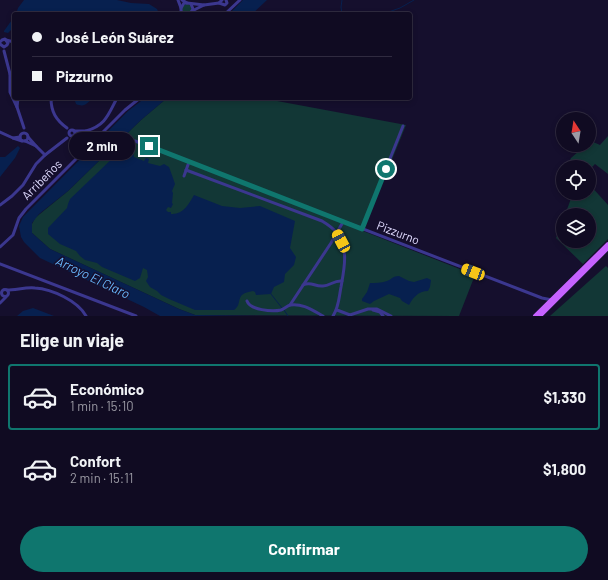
<!DOCTYPE html>
<html lang="es">
<head>
<meta charset="utf-8">
<style>
	body { margin:0; font-family:Barlow,sans-serif; background:#1e192f; color:#f1f3f6; height:100vh; display:flex; flex-direction:column; font-size:15px; white-space:nowrap }
	* { box-sizing:border-box; margin:0 }
	p { font-size:13px; color:#9c9ba5 }
	.icon { flex:none; width:22px; height:22px; fill:none; stroke:currentColor; stroke-width:2; stroke-linecap:round; stroke-linejoin:round }
	.map { position:relative; height:316px; overflow:hidden }
	.panel { display:flex; flex-direction:column; background:#100b22; flex:1 }
	.panel>* { flex:none }
	.hud { position:absolute; left:12px; top:12px; width:400px; height:88px; border-radius:4px; box-shadow:0 2px 6px #0003,0 0 0 1px #302b40; display:grid; align-content:center; height:88px; padding:0 20px; background:#100b22 }
	.needle { width:26px; rotate:348deg }
	.tools { position:absolute; left:556px; top:112px; display:grid; gap:8px }
	.tools a { display:grid; place-items:center; width:40px; height:40px; border-radius:50%; background:#100b22; box-shadow:0 2px 6px #0003,0 0 0 1px #302b40; font-size:20px }
	.end { position:absolute; width:18px; height:18px; margin:-9px; border:5px solid #0f766e; background:#fff; box-shadow:0 0 0 2px #fff }
	.from { border-radius:50% }
	.bubble { position:absolute; height:28px; border-radius:14px; background:#100b22; box-shadow:0 2px 6px #0003,0 0 0 1px #302b40; font-size:13px; font-weight:700; line-height:28px; text-align:center }
	.car { position:absolute; width:12px; height:24px; margin:-12px -6px; border-radius:5px; box-shadow:0 0 3px 1px #0007; background:linear-gradient(#f5c518 24%,#345 0 40%,#f5c518 0 76%,#345 0 86%,#f5c518 0) }
	.hud b { display:flex; align-items:center; gap:14px; height:38px; font-size:15px }
	.hud b+b { border-top:1px solid #302b40 }
	.hud i { width:10px; height:10px; background:#f1f3f6 }
	ul { padding:0; list-style:none }
	li { display:flex; align-items:center; gap:12px; height:66px; margin:0 8px 6px; padding:0 12px; border:2px solid transparent; border-radius:4px }
	li div { flex:1 }
	li b { display:block; font-size:15px }
	li em { font-style:normal; font-weight:700 }
	li.current { border-color:#0f766e }
	li>.icon { width:36px; height:36px; stroke-width:1.5 }
	h2 { padding:0 20px; font-size:18px; line-height:48px }
	.cta { display:flex; gap:8px; margin-top:auto; padding:8px 20px }
	.cta a { flex:1; height:46px; border-radius:24px; background:#0f766e; color:#fff; font-size:16px; font-weight:700; line-height:46px; text-align:center }
	.map>svg:first-child { display:block }
	.green { fill:#123736 }
	.water { fill:#07204f }
	.lines { fill:none; stroke-linecap:round; stroke-linejoin:round }
	.stream { stroke:#07204f; stroke-width:1 }
	.minor { stroke:#3b378f; stroke-width:3 }
	.major { stroke:#c662ff; stroke-width:4 }
	.route { stroke:#0f766e; stroke-width:5 }
	.labels { text-anchor:middle; stroke-width:3; stroke-linejoin:round; paint-order:stroke }
	.street-label { font-size:12px; fill:#e0dbff; stroke:#150f2d }
	.water-label { font-size:13px; font-style:italic; fill:#69b9ff; stroke:#150f2d }
</style>
</head>
<body>
<div class="map">
<svg width="608" height="316" viewBox="0 0 608 316">
	<rect width="100%" height="100%" fill="#150f2d"/>
	<!-- green -->
	<g class="green">
		<circle cx="187" cy="9" r="5"/>
		<polygon points="167,98 261,98 406,125 363,231 475,275 459,316 195,315 179,309 50,249 32,233 31,226 35,218 68,191 141,120"/>
		<polygon points="608,136 608,174 595,164 589,170 589,167 568,167 567,166 571,158 586,145 589,145 589,143 591,141 600,145"/>
		<polygon points="589,184 608,205 608,239 583,264 556,238 563,220 563,241 589,241 589,215 565,215 573,193 589,193"/>
		<polygon points="606,266 608,268 608,316 550,316"/>
	</g>
	<!-- water -->
	<g class="water">
		<polygon points="24,0 117,0 131,3 149,4 157,9 159,14 16,14 18,8"/>
		<polygon points="243,0 267,0 252,14 229,14"/>
		<polygon points="14,17 14,27 8,33 4,32 4,31"/>
		<path d="M74 98H93C87 103 85 108 76 104Z"/>
		<polygon points="145,98 167,98 141,120 68,191 39,214 32,223 32,233 50,249 179,309 195,315 260,316 160,316 144,307 40,258 24,242 21,237 19,226 23,217 128,111"/>
		<polygon points="18,146 20,148 15,158 0,177 0,157 5,157"/>
		<path d="M129 148 133 151 134 157 144 161 146 158 149 159 148 163 160 166 164 164 169 167 173 178 175 184 172 191 173 193 172 203 173 204 171 208 168 207 166 210 168 212H171V214C183 215 189 204 194 195L222 206 240 208 260 206 295 221 290 248 296 257 294 265 285 274 284 282 274 287 271 294 256 295 255 292 253 291C233 294 244 303 234 310H195L169 299 161 295 157 291 150 287 146 281 148 277 147 270 143 268 140 278 135 281 102 267 97 263 85 260 80 256 76 251 60 244 48 234V228L67 208 68 204 70 199 118 153 124 149Z"/>
		<path d="M399 276 409 281 414 282 427 278 431 280 430 287 428 291C418 291 413 298 409 305L402 301 400 298 389 294 374 301 370 304 362 301V299L367 292 370 283C375 283 381 283 387 281 392 279 393 276 399 276Z"/>
		<polygon points="33,308 54,316 17,316 23,311"/>
	</g>
	<g class="lines">
		<!-- stream -->
		<g class="stream">
			<polyline points="342,14 341,7 342,0"/>
			<polyline points="383,14 400,8 414,0"/>
			<polyline points="271,294 282,308"/>
			<polyline points="284,310 288,316"/>
		</g>
		<!-- minor -->
		<g class="minor">
			<polyline points="178,0 181,8"/>
			<polyline points="182,0 187,3"/>
			<polyline points="222,0 219,3 225,5 227,3 226,0"/>
			<polyline points="204,5 219,3"/>
			<polyline points="184,14 181,11 181,8 184,3 187,3 204,5 192,11"/>
			<polyline points="190,14 193,9 191,4"/>
			<polyline points="225,14 240,0"/>
			<polyline points="6,40 14,42"/>
			<polyline points="0,42 2,40 5,39 8,43 7,45 4,47 0,44"/>
			<polyline points="4,51 10,74 10,92 17,107 24,128"/>
			<polyline points="10,74 14,81"/>
			<path d="M51 98C51 112 56 120 67 128"/>
			<polyline points="17,107 18,98"/>
			<circle cx="72" cy="133" r="3"/>
			<polyline points="74,131 86,131 75,135"/>
			<path d="M86 131C106 125 108 115 117 98"/>
			<polyline points="0,132 13,138"/>
			<circle cx="24" cy="137" r="4"/>
			<polyline points="20,137 13,138 22,141"/>
			<polyline points="25,141 36,146 28,137"/>
			<polyline points="135,141 542,298 552,300"/>
			<polyline points="36,146 45,155"/>
			<path d="M186 170 322 221C327 224 333 228 337 233 349 248 344 270 341 287 339 297 339 307 333 316"/>
			<polyline points="184,176 189,162"/>
			<polyline points="0,205 12,196 23,185 36,164 45,155 67,138"/>
			<polyline points="362,229 403,126"/>
			<polyline points="0,247 13,235 19,218 26,209 125,110 140,98"/>
			<polyline points="0,264 136,316"/>
			<path d="M303 285C311 281 315 287 323 286 330 286 334 280 342 281"/>
			<circle cx="5" cy="293" r="3.5"/>
			<path d="M7 290C16 290 26 287 35 288 52 289 78 301 86 316"/>
			<path d="M247 301C250 310 272 312 281 310 284 309 287 306 290 305L331 243 343 222"/>
			<polyline points="0,303 6,297"/>
			<path d="M290 305C302 303 312 310 323 316"/>
			<polyline points="337,310 350,315 368,309 377,309 391,316"/>
			<polyline points="373,310 380,312 383,316"/>
		</g>
		<!-- major -->
		<g class="major">
			<polyline points="535,316 608,244"/>
			<polyline points="540,316 608,248"/>
		</g>
	</g>
	<g class="lines">
		<!-- route -->
		<polyline class="route" points="149,146 362,229 386,169"/>
	</g>
	<g class="labels">
		<!-- street labels -->
		<g class="street-label">
			<text transform="translate(42 180) rotate(-45)" y="4">Arribeños</text>
			<text transform="translate(398 233) rotate(21)" y="4">Pizzurno</text>
		</g>
		<!-- water labels -->
		<g class="water-label">
			<text transform="translate(93 277) rotate(26)" y="5">Arroyo El Claro</text>
		</g>
	</g>
</svg>
<div class="tools">
<a><svg class="needle" viewBox="-14 -14 28 28"><path d="M0-13l5 13h-10z" fill="#e53935"/><path d="M0 13l5-13h-10z" fill="#9c9ba5"/></svg></a>
<a><svg class="icon" aria-label="locate" viewBox="0 0 24 24"><circle cx="12" cy="12" r="6"/><path d="M12 2v4M12 18v4M2 12h4M18 12h4"/></svg></a>
<a><svg class="icon" aria-label="layers" viewBox="0 0 24 24"><path d="M12 4l9 5-9 5-9-5zM3 14l9 5 9-5"/></svg></a>
</div>
<i class="end from" style="left:386px;top:169px"></i>
<i class="end" style="left:149px;top:146px"></i>
<div class="bubble" style="left:69px;top:132px;width:66px">2 min</div>
<i class="car" style="left:341px;top:241px;rotate:332deg"></i>
<i class="car" style="left:473px;top:272px;rotate:291deg"></i>
<div class="hud">
<b><i class="from"></i>José León Suárez</b>
<b><i></i>Pizzurno</b>
</div>
</div>
<section class="panel">
<h2>Elige un viaje</h2>
<ul>
<li class="current"><svg class="icon" aria-label="car" viewBox="0 0 24 24"><path d="M5 17H2v-5l4-1 3-4h7l3 4 3 1v5h-3M9 17h6M6 11h13"/><circle cx="7" cy="17" r="2"/><circle cx="17" cy="17" r="2"/></svg><div><b>Económico</b><p>1 min · 15:10</p></div><em>$1,330</em></li>
<li><svg class="icon" aria-label="car" viewBox="0 0 24 24"><path d="M5 17H2v-5l4-1 3-4h7l3 4 3 1v5h-3M9 17h6M6 11h13"/><circle cx="7" cy="17" r="2"/><circle cx="17" cy="17" r="2"/></svg><div><b>Confort</b><p>2 min · 15:11</p></div><em>$1,800</em></li>
</ul>
<div class="cta"><a>Confirmar</a></div>
</section>
</body>
</html>
